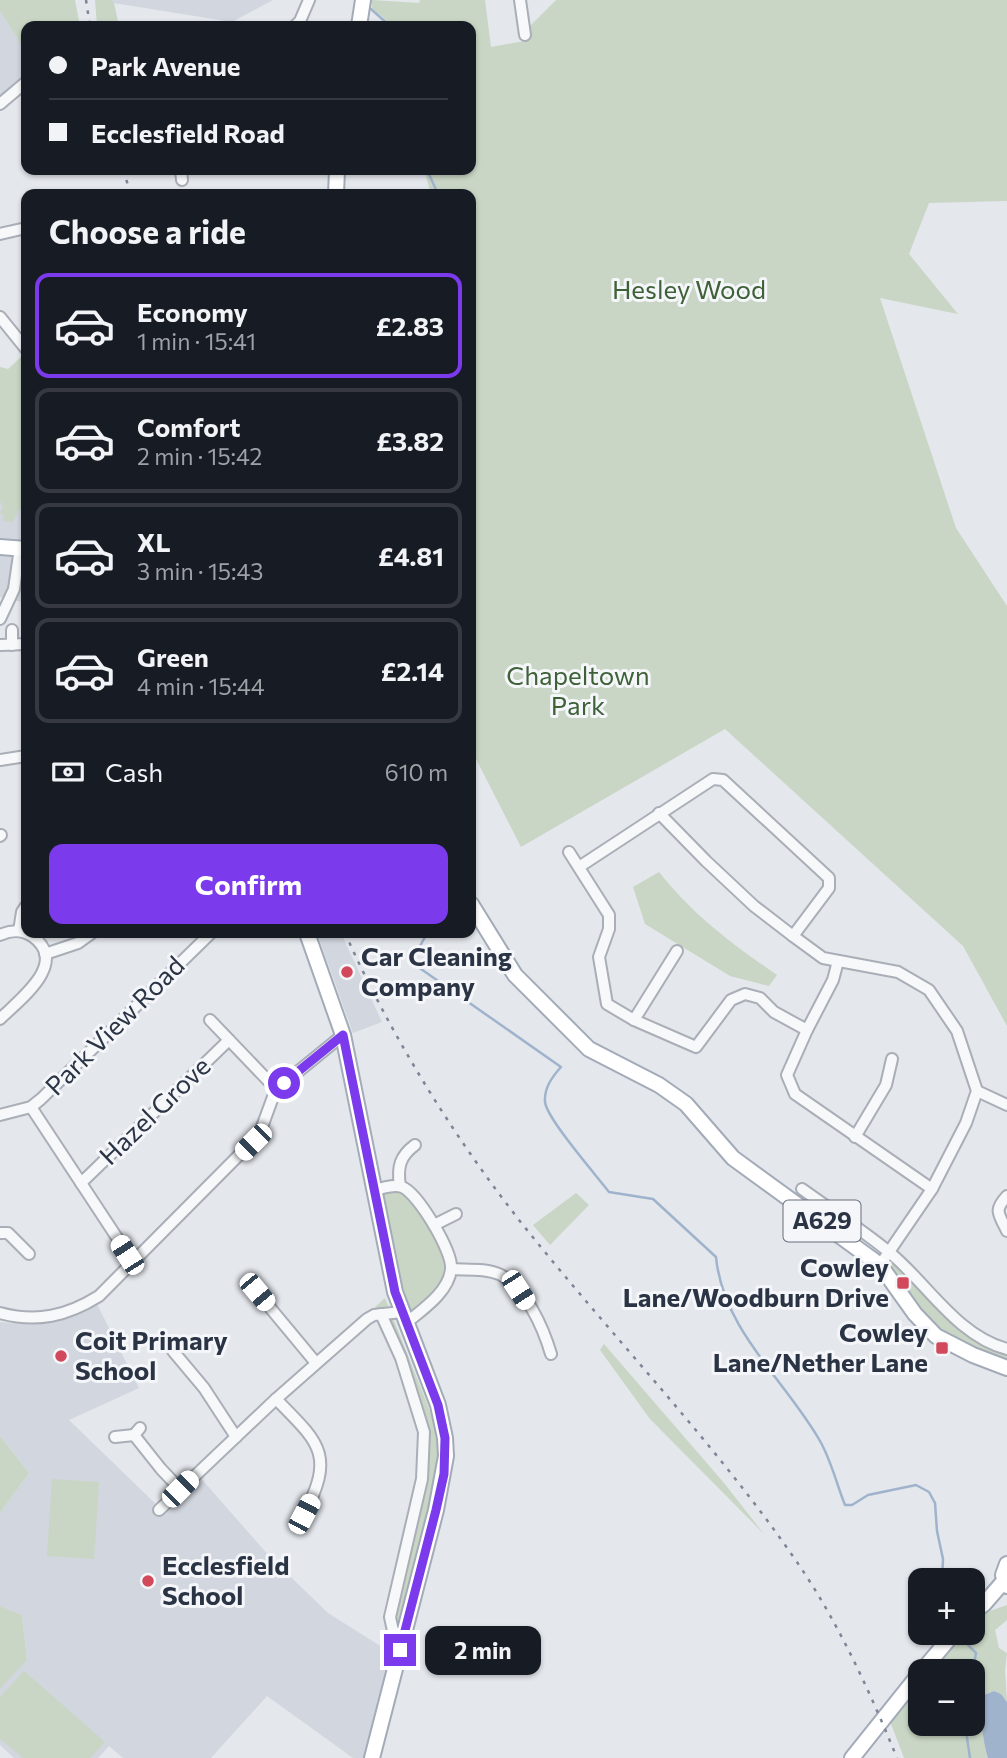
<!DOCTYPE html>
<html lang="en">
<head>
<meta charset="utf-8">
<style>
	body { margin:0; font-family:Commissioner,sans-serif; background:#20242c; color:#f1f3f6; height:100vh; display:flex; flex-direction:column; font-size:26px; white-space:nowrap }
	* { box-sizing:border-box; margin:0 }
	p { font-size:23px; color:#9ea1a6 }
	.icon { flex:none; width:38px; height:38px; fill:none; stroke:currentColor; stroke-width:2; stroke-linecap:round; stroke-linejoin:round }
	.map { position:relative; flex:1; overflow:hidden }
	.drawer { position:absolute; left:21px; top:189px; width:455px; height:749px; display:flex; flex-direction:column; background:#171b24; border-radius:14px; box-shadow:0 2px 5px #0004 }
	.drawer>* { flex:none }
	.guide { position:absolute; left:21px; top:21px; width:455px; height:154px; border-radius:14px; box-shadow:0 2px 5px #0004; display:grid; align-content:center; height:154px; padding:0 28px; background:#171b24 }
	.tools { position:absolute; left:908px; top:1568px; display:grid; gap:14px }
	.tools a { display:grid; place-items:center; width:77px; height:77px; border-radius:14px; background:#171b24; box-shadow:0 2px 5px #0004; font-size:35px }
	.end { position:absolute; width:32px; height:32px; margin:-16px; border:9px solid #7c3aed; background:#fff; box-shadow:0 0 0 4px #fff }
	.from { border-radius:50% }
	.bubble { position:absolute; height:49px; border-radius:14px; background:#171b24; box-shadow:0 2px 5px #0004; font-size:23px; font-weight:700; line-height:49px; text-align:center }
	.car { position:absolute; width:21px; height:42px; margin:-21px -10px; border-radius:9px; box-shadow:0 0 5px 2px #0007; background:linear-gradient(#fff 24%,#345 0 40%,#fff 0 76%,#345 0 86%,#fff 0) }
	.guide b { display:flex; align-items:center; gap:24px; height:66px; font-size:26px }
	.guide b+b { border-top:2px solid #363941 }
	.guide i { width:18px; height:18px; background:#f1f3f6 }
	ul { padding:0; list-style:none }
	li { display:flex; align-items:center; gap:21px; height:105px; margin:0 14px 10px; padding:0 14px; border:4px solid #363941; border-radius:14px }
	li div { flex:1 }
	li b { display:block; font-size:26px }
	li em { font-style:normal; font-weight:700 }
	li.active { border-color:#7c3aed }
	li>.icon { width:63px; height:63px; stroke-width:1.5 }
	h2 { padding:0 28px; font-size:32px; line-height:84px }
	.pay { display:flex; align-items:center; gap:18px; height:77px; padding:0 28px; font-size:26px }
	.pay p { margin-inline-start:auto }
	.cta { display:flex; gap:14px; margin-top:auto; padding:14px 28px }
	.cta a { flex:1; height:80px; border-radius:14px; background:#7c3aed; color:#fff; font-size:28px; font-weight:700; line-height:80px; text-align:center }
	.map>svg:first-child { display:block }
	.built { fill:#d2d6de }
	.green { fill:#c9d6c5 }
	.water { fill:#9fb4cc }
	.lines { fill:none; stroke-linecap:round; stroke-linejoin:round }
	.stream { stroke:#9fb4cc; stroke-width:2.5 }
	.minor-casing { stroke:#a9aeb7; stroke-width:14 }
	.major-casing { stroke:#a3abb8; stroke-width:18 }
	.minor { stroke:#f7f8fa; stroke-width:10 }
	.major { stroke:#fff; stroke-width:14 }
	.rail { stroke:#7d8696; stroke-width:2.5; stroke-dasharray:3.5 7; stroke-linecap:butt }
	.route { stroke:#7c3aed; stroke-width:9 }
	.poi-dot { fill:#d1495b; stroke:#f4f6f9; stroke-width:2.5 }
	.labels { text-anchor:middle; stroke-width:6; stroke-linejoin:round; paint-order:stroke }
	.shield { fill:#f4f6f9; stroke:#676e7b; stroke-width:2 }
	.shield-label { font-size:24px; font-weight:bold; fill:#2b3445 }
	.park-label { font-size:26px; fill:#3f6138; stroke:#f4f6f9 }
	.poi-label { font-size:26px; font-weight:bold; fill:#2b3445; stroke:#f4f6f9; text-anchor:start }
	.street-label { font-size:26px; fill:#2b3445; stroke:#f4f6f9 }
</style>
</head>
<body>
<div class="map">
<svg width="1007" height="1758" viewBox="0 0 1007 1758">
	<rect width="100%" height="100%" fill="#e4e7ec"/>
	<!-- built -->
	<g class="built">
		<polygon points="95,0 273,0 232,22"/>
		<polygon points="0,11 26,52 26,74 0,96"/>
		<polygon points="0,501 26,504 26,603 0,597"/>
		<polygon points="317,933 341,933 382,1022 353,1033"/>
		<polygon points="96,1302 139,1388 69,1420 163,1511 198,1475 270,1557 328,1613 393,1654 366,1758 353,1758 267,1696 211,1758 123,1758 109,1746 98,1758 14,1758 0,1745 0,1689 27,1659 22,1615 0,1606 0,1513 29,1473 0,1436 0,1322 30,1324 53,1321 77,1314"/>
	</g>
	<!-- green -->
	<g class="green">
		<polygon points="0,0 75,0 80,26 26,26 26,52 0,11"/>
		<polygon points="95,0 111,0 114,3 119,26 97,26"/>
		<polygon points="372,0 419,3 420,0 485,0 491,47 530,40 529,27 556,0 1007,0 1007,201 929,203 909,254 958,314 880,298 956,528 1007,606 1007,1026 963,946 725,729 521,847 473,753 471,754 471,194 431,194 424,170 471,170 471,26 393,26 372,8"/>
		<polygon points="21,357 26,363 26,509 19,509 13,522 3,521 4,515 0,513 3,507 0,501 0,367 8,369"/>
		<path d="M659 872C694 916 732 944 777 975L769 986 730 976 645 924 633 887Z"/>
		<path d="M399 1189C412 1197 419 1210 427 1222 461 1268 447 1285 407 1317L377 1192Z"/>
		<polygon points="576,1193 589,1205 550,1245 533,1225"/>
		<path d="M896 1259 931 1299 1007 1349V1359C974 1352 945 1338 923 1312 911 1298 902 1282 890 1268Z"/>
		<polygon points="385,1298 440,1436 439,1479 400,1627 395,1625 393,1618 428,1458 403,1356 375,1307"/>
		<polygon points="604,1344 724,1483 764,1534 650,1419 600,1350"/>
		<polygon points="0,1436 29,1473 0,1513"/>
		<polygon points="52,1479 99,1482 94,1559 47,1556"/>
		<polygon points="1007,1605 1007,1620 995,1630 999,1648 1007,1653 1005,1670 1007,1702 1001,1694 994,1691 984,1695 988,1758 904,1758 890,1721 920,1683 920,1724 973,1724 973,1671 930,1671 959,1633 973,1633 973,1626 987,1612"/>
		<polygon points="0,1606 22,1615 27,1660 0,1689"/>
		<polygon points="24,1671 105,1742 90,1758 23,1758 0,1739 0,1697"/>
	</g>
	<!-- water -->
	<path class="water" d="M994 1691 1001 1694 1007 1702V1758H988C982 1738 980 1716 984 1695Z"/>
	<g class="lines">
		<!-- stream -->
		<g class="stream">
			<polyline points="371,9 390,26"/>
			<polyline points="427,170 438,194"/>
			<path d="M418 933 425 937 411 962 561 1067C552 1077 544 1088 545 1102 547 1119 596 1175 609 1192L653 1199 716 1257C723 1330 785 1380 820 1441 831 1460 837 1485 845 1505H852L868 1495 916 1485 929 1492 935 1503 937 1531 943 1559 942 1580"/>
			<polyline points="968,1645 976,1653 973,1671"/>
			<polyline points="965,1724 970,1758"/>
		</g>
		<defs>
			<g id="minor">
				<polyline points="520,0 525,35"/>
				<polyline points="295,26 300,21 309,0"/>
				<polyline points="0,104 26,82"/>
				<polyline points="181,170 182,180"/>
				<polyline points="0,234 26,228"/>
				<polyline points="0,317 26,349"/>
				<polyline points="0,619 14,589 20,548"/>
				<polyline points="1,645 26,644"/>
				<polyline points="12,645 12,630"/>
				<polyline points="0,760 26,756"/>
				<polyline points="659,813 706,861 754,906 793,936 823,958 898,972 929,990 957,1031 977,1091 966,1123 932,1189 880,1265"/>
				<polyline points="0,836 1,835"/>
				<polyline points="569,852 609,915 609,929 599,957 607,1004 634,1020 696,1047 731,1000 745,994 760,998 774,1012 807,1030"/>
				<polyline points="579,867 713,779 723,780 829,878 829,888 793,936"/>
				<polyline points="19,931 22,912 26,906"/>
				<path d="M0 935C11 930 21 929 32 936 70 963 20 999 0 1019"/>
				<polyline points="45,954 78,943 92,933"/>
				<polyline points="838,961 833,980 807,1030 787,1075 795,1094 932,1189"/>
				<polyline points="210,1020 278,1091"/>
				<polyline points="634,1020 677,951"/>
				<polyline points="977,1091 1007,1105"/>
				<polyline points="31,1107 133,1262"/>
				<polyline points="0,1115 31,1107 41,1099 211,933"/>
				<polyline points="855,1137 886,1085 892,1059"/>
				<polyline points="81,1183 229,1040"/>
				<path d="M400 1186C397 1167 400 1156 415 1145"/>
				<path d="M802 1189C831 1210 861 1229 889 1252 927 1283 957 1336 1007 1349"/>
				<path d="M375 1190C383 1188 394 1184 402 1187 418 1193 453 1252 451 1269 449 1292 422 1310 406 1323"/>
				<path d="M1007 1196C993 1211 999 1214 1007 1231"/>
				<polyline points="434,1225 456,1214"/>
				<polyline points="0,1233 8,1233 29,1254"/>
				<path d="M451 1269C467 1270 486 1268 501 1275 526 1289 543 1327 551 1354"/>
				<polyline points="257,1292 316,1363"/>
				<path d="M0 1313C37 1323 67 1316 99 1296L259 1135 273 1097 284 1083 343 1035"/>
				<polyline points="381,1314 401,1358 424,1432 422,1479 390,1617 393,1631 403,1636"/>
				<polyline points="173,1351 204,1388 236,1437"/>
				<path d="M276 1399C318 1442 336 1454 304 1514"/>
				<polyline points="140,1428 134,1435 161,1469 180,1489"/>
				<polyline points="115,1437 134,1435"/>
				<polyline points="159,1510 276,1399 367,1319 374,1315 402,1312"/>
			</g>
			<g id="major">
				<polyline points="359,26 363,0"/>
				<polyline points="336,194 337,170"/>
				<polyline points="0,547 26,549"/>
				<polyline points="471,904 515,975 589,1049 659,1085 686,1104 733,1158 880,1265 915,1314 936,1336 973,1355 1007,1368"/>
				<polyline points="307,933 343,1035 395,1292 438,1405 445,1438 446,1456 436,1510 372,1758"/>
				<polyline points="1007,1564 1003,1575 1007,1586"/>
				<polyline points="973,1612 984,1604 1004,1581"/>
				<polyline points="922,1671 954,1633"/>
				<polyline points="852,1758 920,1673"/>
			</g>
		</defs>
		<!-- minor casing -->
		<use href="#minor" class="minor-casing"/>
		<!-- major casing -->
		<use href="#major" class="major-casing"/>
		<!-- minor -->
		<use href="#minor" class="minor"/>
		<!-- major -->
		<use href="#major" class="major"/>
		<!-- rail -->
		<g class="rail">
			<polyline points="86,0 90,26"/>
			<polyline points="123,170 131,194"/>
			<path d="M345 933C391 1036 453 1136 523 1225 614 1339 717 1445 799 1565 839 1624 870 1692 897 1758"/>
		</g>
	</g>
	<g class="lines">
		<!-- route -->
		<polyline class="route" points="284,1083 343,1035 395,1292 438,1405 445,1438 444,1474 436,1510 400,1650"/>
	</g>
	<!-- markers -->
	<g class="poi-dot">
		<circle cx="347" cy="972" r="7"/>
		<rect x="896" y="1276" width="14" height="14" rx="3.5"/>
		<rect x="935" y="1341" width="14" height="14" rx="3.5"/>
		<circle cx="61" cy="1356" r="7"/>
		<circle cx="148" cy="1581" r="7"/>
	</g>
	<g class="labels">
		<!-- shield labels -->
		<rect class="shield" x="783.5" y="1200.5" width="77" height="41" rx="5"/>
		<g class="shield-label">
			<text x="822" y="1229">A629</text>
		</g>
		<!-- park labels -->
		<g class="park-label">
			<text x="689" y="299">Hesley Wood</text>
			<text x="578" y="685">Chapeltown<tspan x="578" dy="30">Park</tspan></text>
		</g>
		<!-- poi labels -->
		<g class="poi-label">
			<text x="361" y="966">Car Cleaning<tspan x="361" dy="30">Company</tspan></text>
			<text x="889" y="1277" text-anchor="end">Cowley<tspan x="889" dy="30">Lane/Woodburn Drive</tspan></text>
			<text x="928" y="1342" text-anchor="end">Cowley<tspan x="928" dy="30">Lane/Nether Lane</tspan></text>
			<text x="75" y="1350">Coit Primary<tspan x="75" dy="30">School</tspan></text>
			<text x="162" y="1575">Ecclesfield<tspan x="162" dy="30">School</tspan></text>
		</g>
		<!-- street labels -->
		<g class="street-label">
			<text transform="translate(115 1026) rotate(-45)" y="9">Park View Road</text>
			<text transform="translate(155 1111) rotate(-44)" y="9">Hazel Grove</text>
		</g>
	</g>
</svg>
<div class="tools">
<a>+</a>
<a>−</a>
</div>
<i class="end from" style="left:284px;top:1083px"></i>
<i class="end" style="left:400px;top:1650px"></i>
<div class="bubble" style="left:425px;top:1626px;width:116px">2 min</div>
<i class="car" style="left:253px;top:1142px;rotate:225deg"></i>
<i class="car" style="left:127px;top:1255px;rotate:327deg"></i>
<i class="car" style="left:518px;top:1290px;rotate:147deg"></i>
<i class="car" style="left:257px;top:1292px;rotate:140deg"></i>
<i class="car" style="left:180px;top:1489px;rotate:45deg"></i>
<i class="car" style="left:304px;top:1514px;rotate:28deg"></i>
<div class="guide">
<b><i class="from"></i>Park Avenue</b>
<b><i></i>Ecclesfield Road</b>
</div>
<section class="drawer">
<h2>Choose a ride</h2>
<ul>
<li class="active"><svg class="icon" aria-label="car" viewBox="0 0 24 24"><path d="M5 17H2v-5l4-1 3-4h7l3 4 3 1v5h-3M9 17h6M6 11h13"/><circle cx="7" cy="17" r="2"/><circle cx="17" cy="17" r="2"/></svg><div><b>Economy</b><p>1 min · 15:41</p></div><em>£2.83</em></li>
<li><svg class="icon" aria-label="car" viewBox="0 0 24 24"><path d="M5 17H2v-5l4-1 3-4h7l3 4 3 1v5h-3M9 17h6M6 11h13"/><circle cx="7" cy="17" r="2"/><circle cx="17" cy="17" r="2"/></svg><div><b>Comfort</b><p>2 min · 15:42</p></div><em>£3.82</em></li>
<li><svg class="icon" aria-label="car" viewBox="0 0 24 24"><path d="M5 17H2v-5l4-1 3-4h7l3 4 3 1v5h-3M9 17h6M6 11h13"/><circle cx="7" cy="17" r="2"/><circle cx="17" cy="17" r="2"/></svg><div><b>XL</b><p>3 min · 15:43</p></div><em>£4.81</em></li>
<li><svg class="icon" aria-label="car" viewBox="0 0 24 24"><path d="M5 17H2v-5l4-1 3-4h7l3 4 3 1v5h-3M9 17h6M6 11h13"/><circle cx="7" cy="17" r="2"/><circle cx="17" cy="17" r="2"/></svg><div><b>Green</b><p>4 min · 15:44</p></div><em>£2.14</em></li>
</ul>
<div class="pay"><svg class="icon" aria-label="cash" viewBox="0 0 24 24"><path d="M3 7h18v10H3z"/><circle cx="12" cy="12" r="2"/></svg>Cash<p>610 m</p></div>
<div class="cta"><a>Confirm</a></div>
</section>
</div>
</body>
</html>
